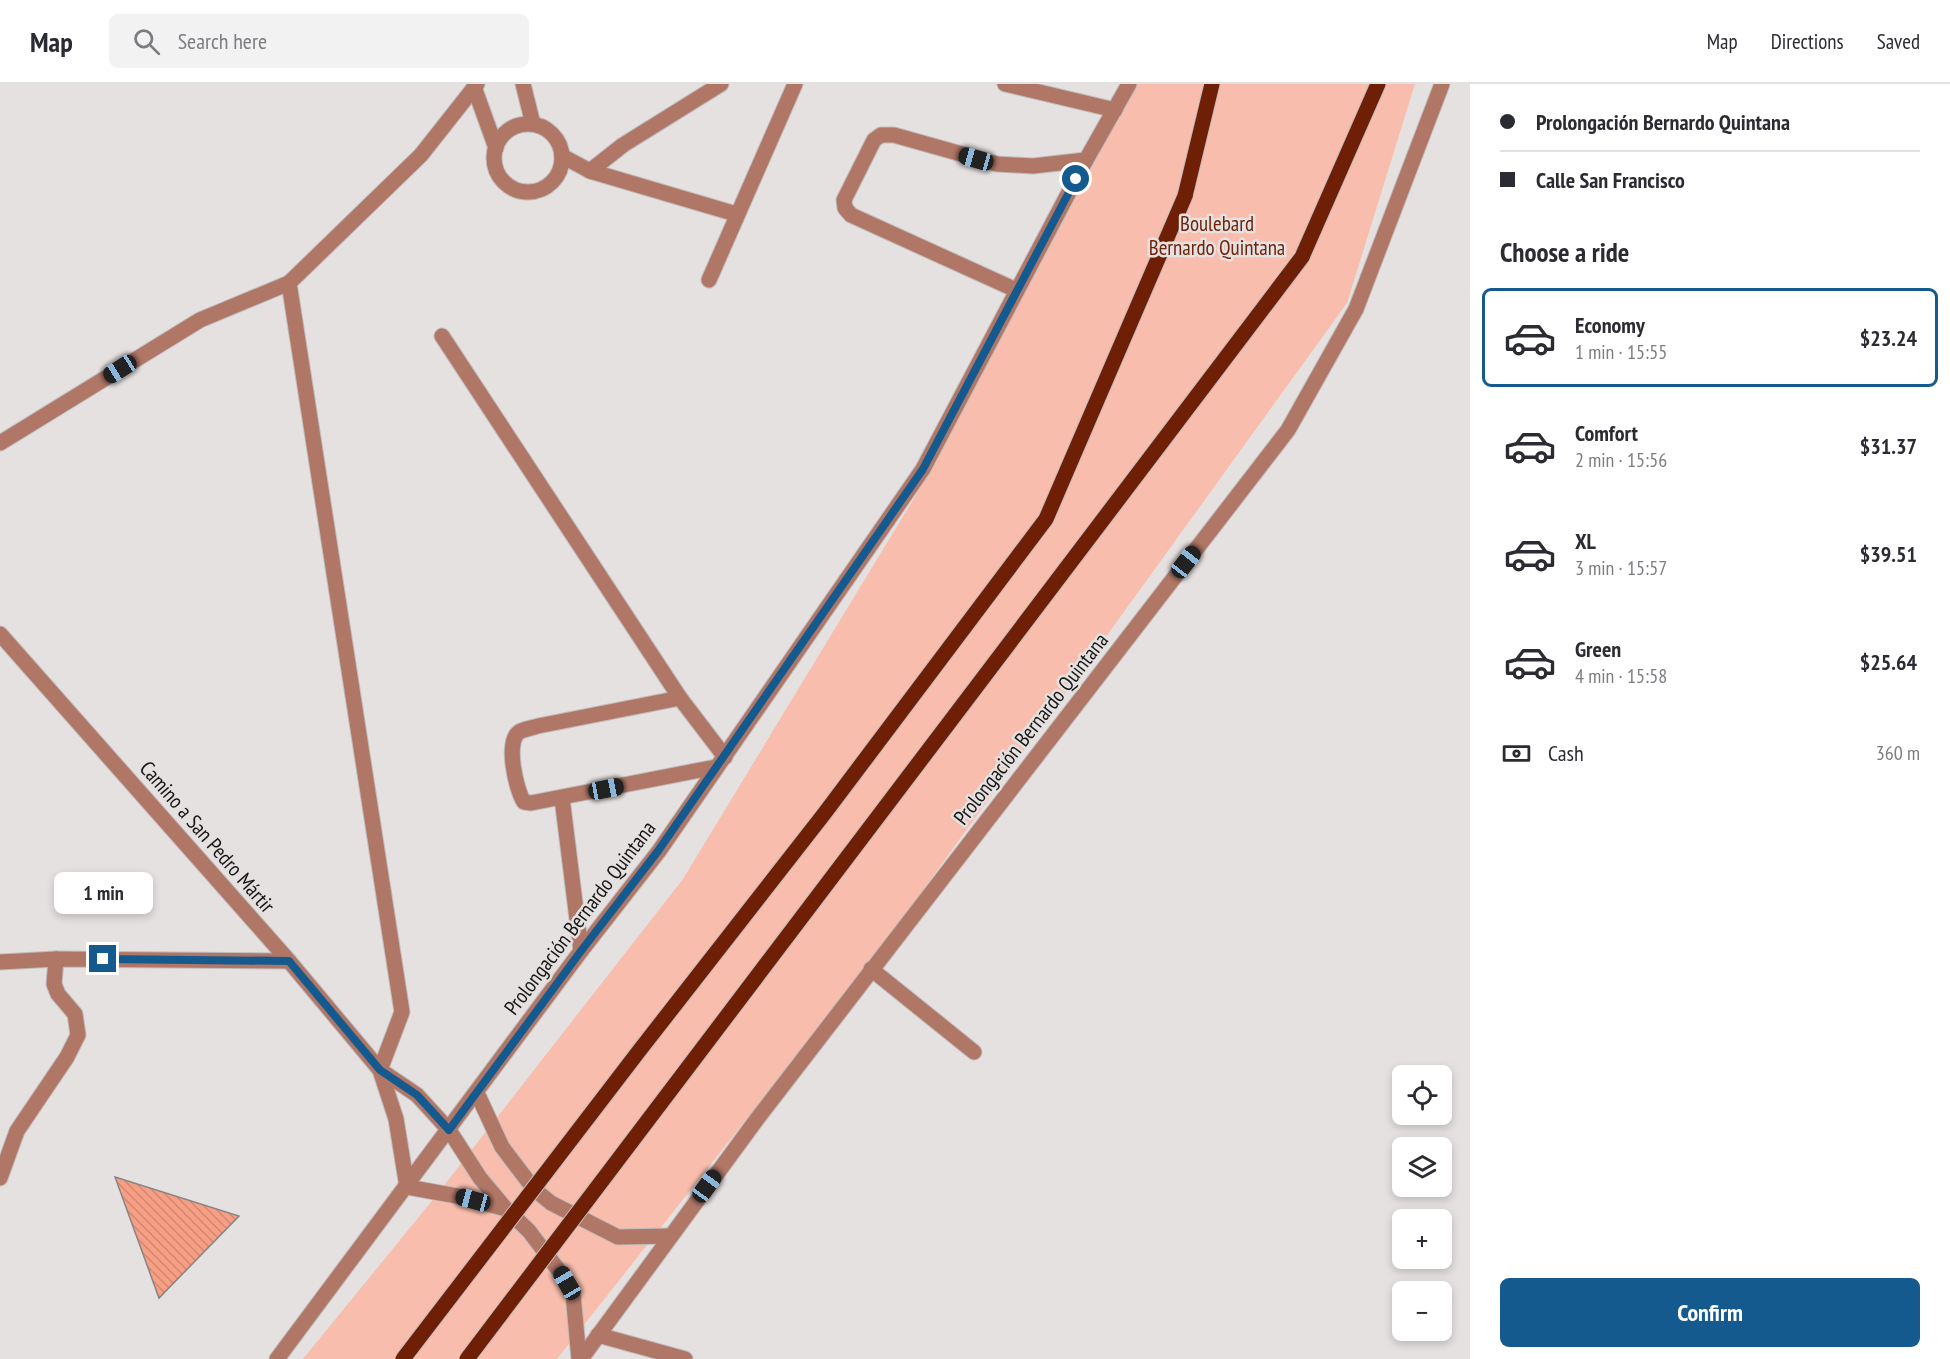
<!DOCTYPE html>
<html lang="en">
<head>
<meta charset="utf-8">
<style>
	body { margin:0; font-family:"PT Sans Narrow",sans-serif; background:#f2f2f3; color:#2b2b33; height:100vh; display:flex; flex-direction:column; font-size:22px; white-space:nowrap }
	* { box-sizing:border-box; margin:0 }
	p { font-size:20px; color:#7c7c81 }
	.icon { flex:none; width:33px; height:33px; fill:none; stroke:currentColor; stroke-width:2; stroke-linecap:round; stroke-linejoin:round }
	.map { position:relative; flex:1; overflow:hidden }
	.side { display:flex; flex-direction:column; background:#fff; width:480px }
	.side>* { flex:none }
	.hud { display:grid; align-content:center; height:132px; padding:0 30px; background:#fff }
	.fabs { position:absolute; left:1392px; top:981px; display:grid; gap:12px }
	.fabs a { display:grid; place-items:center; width:60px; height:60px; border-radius:9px; background:#fff; box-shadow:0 3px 9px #0003; font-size:30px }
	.end { position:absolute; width:27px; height:27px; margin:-14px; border:8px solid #155a8f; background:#fff; box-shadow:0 0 0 3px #fff }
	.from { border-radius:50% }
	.bubble { position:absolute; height:42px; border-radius:9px; background:#fff; box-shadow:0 3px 9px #0003; font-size:20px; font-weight:700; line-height:42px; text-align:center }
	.car { position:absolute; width:18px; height:36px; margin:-18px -9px; border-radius:8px; box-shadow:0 0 4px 2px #0007; background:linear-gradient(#222 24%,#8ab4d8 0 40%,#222 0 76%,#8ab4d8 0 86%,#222 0) }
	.hud b { display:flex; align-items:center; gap:21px; height:57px; font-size:22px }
	.hud b+b { border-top:2px solid #e1e1e2 }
	.hud i { width:15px; height:15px; background:#2b2b33 }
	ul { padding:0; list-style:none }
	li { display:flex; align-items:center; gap:18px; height:99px; margin:0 12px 9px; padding:0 18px; border:3px solid transparent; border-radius:9px }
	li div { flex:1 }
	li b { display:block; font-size:22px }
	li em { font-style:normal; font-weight:700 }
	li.current { border-color:#155a8f }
	li>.icon { width:54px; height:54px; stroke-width:1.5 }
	h2 { padding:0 30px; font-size:27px; line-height:72px }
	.pay { display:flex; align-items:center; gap:15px; height:66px; padding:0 30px; font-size:22px }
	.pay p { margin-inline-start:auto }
	.cta { display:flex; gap:12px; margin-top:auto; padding:12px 30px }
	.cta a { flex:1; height:69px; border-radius:9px; background:#155a8f; color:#fff; font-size:24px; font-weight:700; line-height:69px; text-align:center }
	header { display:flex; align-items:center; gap:36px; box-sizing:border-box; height:84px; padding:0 30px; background:#fff; border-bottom:2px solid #e1e1e2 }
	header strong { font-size:28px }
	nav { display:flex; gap:33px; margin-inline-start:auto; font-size:21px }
	.search { width:420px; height:54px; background:#f2f2f3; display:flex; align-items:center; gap:15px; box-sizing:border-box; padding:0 21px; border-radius:9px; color:#7c7c81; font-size:22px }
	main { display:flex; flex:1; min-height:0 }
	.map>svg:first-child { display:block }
	.green { fill:#f8bdac }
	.building { fill:url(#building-back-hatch); stroke:#888483; stroke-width:1.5 }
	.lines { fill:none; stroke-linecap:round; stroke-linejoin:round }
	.service-casing { stroke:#c0bcbc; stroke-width:17 }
	.minor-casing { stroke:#c0bcbc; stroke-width:17 }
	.tertiary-casing { stroke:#c0bcbc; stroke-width:17 }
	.primary-casing { stroke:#c0bcbc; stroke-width:17 }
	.service { stroke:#b07666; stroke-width:15 }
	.minor { stroke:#b07666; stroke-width:15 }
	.tertiary { stroke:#b07666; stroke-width:15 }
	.primary { stroke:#6f1f05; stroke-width:15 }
	.primary-bridge-casing { stroke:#c0bcbc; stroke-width:17; stroke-linecap:butt }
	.primary-bridge { stroke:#6f1f05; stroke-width:15 }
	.route { stroke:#155a8f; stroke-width:8 }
	.labels { text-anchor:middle; stroke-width:5; stroke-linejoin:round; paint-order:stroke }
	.park-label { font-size:21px; fill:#70230b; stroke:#e5e1e0 }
	.street-label { font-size:21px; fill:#171616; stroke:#e5e1e0 }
</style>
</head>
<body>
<header>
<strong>Map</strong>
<div class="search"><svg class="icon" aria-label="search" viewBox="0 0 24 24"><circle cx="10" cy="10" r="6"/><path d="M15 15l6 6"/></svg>Search here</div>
<nav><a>Map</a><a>Directions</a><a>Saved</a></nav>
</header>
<main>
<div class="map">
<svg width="1470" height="1275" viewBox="0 0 1470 1275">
	<defs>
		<pattern id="building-back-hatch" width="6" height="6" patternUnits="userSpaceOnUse" patternTransform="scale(1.5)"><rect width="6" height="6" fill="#f79f85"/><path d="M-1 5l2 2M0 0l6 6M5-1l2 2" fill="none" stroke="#d38872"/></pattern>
	</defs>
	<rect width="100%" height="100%" fill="#e5e1e0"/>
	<!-- green -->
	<polygon class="green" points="1136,0 1415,0 1347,219 876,871 557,1275 303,1275 431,1118 683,795 930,388"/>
	<!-- building -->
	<polygon class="building" points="115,1093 239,1132 159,1214"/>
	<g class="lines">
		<defs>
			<g id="service">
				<polyline points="1005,0 1115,26"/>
				<polyline points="1016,206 851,131 845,124 844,116 874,56 881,51 894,51 997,80 1033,82 1086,76"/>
				<polyline points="442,252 680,614"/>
				<path d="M716 683 531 719 524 718C516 706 505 658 519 648 524 645 532 644 538 642L680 614 725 673"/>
				<polyline points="562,714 581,867"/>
				<polyline points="871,885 974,968"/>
			</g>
			<g id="minor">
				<polyline points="523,0 533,40"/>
				<polyline points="474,3 496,64"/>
				<circle cx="528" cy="74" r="34"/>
				<polyline points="562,72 590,87 736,130"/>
				<polyline points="590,87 623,61 721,0"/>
				<polyline points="709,196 795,0"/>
				<polyline points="289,199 402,928 380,986"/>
				<polyline points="0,359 200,236 289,199 421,71 477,0"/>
				<polyline points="0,878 56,875 289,877"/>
				<polyline points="0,1094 17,1047 67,973 78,951 75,930 58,910 54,900 56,875"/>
				<polyline points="598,1251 685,1275"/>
			</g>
			<g id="tertiary">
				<polyline points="0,550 289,877 380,986 417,1011 449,1046 480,1094 506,1125 529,1147 560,1188 573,1210 579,1275"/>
				<polyline points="380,986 396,1035 407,1103"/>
				<polyline points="477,1009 502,1063 534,1105 551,1119 618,1153 670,1152"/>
				<polyline points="407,1103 457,1112 506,1125"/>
				<polyline points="277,1275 581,867 659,767 923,385 1086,76 1129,0"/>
				<polyline points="581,1275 757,1035 1288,346 1356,225 1442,0"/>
			</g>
			<g id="primary">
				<polyline points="1185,112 1212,0"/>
				<polyline points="1302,173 1378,0"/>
			</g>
		</defs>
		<!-- service casing -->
		<use href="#service" class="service-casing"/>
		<!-- minor casing -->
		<use href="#minor" class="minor-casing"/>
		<!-- tertiary casing -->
		<use href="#tertiary" class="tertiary-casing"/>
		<!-- primary casing -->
		<use href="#primary" class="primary-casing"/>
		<!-- service -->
		<use href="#service" class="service"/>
		<!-- minor -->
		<use href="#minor" class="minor"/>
		<!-- tertiary -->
		<use href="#tertiary" class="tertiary"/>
		<!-- primary -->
		<use href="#primary" class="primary"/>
		<defs>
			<g id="primary-bridge">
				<polyline points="403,1275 639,967 824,730 1046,435 1185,112"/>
				<polyline points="467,1275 1302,173"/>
			</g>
		</defs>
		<!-- primary-bridge casing -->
		<use href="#primary-bridge" class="primary-bridge-casing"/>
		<!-- primary-bridge -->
		<use href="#primary-bridge" class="primary-bridge"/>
	</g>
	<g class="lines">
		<!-- route -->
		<polyline class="route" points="103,875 289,877 380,986 417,1011 449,1046 581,867 658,767 923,385 1076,95"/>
	</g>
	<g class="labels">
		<!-- park labels -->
		<g class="park-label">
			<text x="1217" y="147">Boulebard<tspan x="1217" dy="24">Bernardo Quintana</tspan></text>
		</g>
		<!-- street labels -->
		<g class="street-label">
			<text transform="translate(1031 645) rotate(-52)" y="7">Prolongación Bernardo Quintana</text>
			<text transform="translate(207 753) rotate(49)" y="7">Camino a San Pedro Mártir</text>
			<text transform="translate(580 834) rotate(-53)" y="7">Prolongación Bernardo Quintana</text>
		</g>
	</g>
</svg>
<div class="fabs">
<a><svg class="icon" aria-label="locate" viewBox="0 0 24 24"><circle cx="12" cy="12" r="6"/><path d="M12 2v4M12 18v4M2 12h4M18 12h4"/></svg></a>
<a><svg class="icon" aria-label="layers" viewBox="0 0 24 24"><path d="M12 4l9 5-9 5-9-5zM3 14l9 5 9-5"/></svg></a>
<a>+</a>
<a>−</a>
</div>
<i class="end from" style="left:1076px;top:95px"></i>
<i class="end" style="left:103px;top:875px"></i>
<div class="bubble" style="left:54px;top:788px;width:99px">1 min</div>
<i class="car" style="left:976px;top:75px;rotate:286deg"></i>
<i class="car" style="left:120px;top:285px;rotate:238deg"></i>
<i class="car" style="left:1186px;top:478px;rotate:38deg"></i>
<i class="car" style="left:606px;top:705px;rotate:79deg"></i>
<i class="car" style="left:707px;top:1102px;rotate:36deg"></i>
<i class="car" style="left:473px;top:1116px;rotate:285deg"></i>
<i class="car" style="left:567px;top:1199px;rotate:330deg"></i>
</div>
<section class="side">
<div class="hud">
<b><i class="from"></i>Prolongación Bernardo Quintana</b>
<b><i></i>Calle San Francisco</b>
</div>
<h2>Choose a ride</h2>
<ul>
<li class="current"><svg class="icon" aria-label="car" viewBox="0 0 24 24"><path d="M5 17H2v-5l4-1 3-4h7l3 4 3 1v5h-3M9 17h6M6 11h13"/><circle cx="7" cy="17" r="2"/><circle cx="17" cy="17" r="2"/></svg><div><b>Economy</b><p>1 min · 15:55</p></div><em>$23.24</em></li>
<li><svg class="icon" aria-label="car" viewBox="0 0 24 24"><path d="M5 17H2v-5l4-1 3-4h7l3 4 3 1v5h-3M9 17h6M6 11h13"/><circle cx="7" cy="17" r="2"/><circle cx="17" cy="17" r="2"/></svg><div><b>Comfort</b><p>2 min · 15:56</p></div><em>$31.37</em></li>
<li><svg class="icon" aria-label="car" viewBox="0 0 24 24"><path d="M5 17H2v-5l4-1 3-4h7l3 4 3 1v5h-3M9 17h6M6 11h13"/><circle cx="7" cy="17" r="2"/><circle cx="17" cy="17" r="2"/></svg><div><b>XL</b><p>3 min · 15:57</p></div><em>$39.51</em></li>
<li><svg class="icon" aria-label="car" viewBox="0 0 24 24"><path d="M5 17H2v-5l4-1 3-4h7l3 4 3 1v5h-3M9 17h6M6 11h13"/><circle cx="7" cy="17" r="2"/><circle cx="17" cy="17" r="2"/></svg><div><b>Green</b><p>4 min · 15:58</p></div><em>$25.64</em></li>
</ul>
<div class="pay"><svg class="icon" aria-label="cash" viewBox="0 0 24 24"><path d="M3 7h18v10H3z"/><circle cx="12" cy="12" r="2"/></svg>Cash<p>360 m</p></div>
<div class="cta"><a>Confirm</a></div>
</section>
</main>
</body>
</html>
